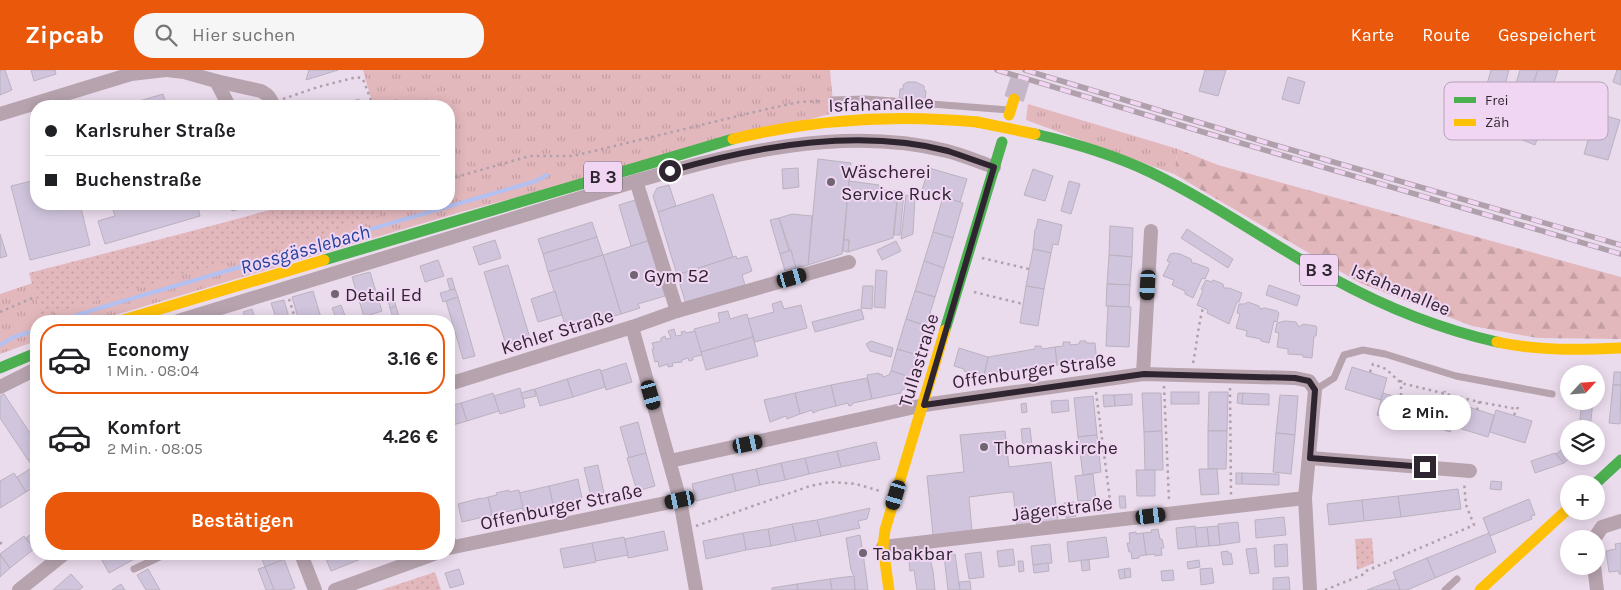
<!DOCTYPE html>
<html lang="de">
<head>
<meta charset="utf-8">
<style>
	body { margin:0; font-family:Karla,sans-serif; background:#f6f6f6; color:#202124; height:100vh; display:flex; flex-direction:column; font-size:19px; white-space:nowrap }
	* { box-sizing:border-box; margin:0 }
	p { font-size:16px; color:#757577 }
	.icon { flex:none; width:28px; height:28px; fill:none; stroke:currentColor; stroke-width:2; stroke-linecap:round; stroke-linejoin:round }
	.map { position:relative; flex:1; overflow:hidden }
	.drawer { position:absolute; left:30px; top:245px; width:425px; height:245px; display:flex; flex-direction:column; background:#fff; border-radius:20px; box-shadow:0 2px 12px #0003 }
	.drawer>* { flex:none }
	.top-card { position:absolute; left:30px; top:30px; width:425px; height:110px; border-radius:20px; box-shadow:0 2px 12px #0003; display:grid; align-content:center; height:110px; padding:0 15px; background:#fff }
	.needle { width:32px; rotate:64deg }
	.tools { position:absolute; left:1560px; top:295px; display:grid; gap:10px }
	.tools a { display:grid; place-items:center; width:45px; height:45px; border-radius:50%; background:#fff; box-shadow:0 2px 12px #0003; font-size:25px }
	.end { position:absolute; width:22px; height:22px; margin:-11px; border:6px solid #2f2530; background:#fff; box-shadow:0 0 0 2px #fff }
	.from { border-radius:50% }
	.bubble { position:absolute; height:35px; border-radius:18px; background:#fff; box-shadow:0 2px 12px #0003; font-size:16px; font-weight:700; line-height:35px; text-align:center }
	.car { position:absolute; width:15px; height:30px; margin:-15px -8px; border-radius:6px; box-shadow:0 0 4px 1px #0007; background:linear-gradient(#222 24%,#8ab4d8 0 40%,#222 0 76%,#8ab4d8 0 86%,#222 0) }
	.top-card b { display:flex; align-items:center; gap:18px; height:48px; font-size:19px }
	.top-card b+b { border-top:1px solid #e0e0e0 }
	.top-card i { width:12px; height:12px; background:#202124 }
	ul { padding:9px 0 0; list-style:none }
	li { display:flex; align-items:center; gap:15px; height:70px; margin:0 10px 8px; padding:0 5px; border:2px solid transparent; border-radius:20px }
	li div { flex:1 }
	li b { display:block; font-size:19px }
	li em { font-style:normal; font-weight:700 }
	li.current { border-color:#ea580c }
	li>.icon { width:45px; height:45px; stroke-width:1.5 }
	.action { display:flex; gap:10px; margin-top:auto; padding:10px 15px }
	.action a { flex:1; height:58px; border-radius:20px; background:#ea580c; color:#fff; font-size:20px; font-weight:700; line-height:58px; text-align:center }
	header { display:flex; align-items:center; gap:30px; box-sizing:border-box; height:70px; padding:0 25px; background:#ea580c; color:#fff }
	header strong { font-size:24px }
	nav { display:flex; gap:28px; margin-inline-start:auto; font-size:18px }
	.search { width:350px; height:45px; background:#f6f6f6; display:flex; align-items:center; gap:12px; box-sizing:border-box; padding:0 18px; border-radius:20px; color:#757577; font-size:19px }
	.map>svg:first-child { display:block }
	.grass { fill:url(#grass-tufts) }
	.forest { fill:url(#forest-firs) }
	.park { fill:url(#park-dots) }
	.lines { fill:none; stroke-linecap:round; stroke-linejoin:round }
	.stream { stroke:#b2c1f2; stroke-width:4 }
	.building { fill:#d0c5dd; stroke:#bab2bf }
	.secondary-tunnel { stroke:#c5b7c7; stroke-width:20; stroke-dasharray:20 10; stroke-linecap:butt }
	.path { stroke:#afa0a9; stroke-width:2.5; stroke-dasharray:2.5 4; stroke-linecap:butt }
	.lane { stroke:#b7a3ae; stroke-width:7 }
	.street { stroke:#b7a3ae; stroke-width:14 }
	.fast { stroke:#4caf50; stroke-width:11 }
	.slow { stroke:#ffc107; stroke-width:11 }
	.rail-casing { stroke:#b0a0ac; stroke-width:5.5 }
	.rail { stroke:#f1d6f3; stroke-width:4; stroke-dasharray:11; stroke-linecap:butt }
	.slow-bridge { stroke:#ffc107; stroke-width:11 }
	.route { stroke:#2f2530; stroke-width:6 }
	.poi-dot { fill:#716572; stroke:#f1d6f3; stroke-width:2 }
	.labels { text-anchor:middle; stroke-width:4; stroke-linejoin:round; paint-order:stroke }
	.shield { fill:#f1d6f3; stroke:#695a6a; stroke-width:1 }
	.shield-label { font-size:18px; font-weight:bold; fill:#2f2530 }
	.street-label { font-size:19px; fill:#2f2530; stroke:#f1d6f3 }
	.poi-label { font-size:19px; fill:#2f2530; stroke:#f1d6f3; text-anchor:start }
	.water-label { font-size:20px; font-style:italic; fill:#25439c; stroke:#f1d6f3 }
	.key { fill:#f1d6f3; stroke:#b7a1b8; stroke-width:1 }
	.key-label { font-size:14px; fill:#2f2530 }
</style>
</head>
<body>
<header>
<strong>Zipcab</strong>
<div class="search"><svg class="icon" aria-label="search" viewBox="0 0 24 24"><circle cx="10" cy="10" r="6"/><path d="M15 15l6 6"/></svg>Hier suchen</div>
<nav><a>Karte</a><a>Route</a><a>Gespeichert</a></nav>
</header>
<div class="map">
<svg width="1621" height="520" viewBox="0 0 1621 520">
	<defs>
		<pattern id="grass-tufts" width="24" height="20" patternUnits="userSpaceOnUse" patternTransform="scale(1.25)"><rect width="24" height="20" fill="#e3b8bd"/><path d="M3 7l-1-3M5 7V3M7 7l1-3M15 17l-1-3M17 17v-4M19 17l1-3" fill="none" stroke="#c39ea3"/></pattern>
		<pattern id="forest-firs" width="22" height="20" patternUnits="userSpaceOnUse" patternTransform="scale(1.25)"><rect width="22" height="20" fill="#e3b8bd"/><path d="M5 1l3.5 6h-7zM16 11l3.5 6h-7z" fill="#c39ea3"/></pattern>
		<pattern id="park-dots" width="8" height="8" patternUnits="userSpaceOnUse" patternTransform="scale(1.25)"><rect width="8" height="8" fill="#e3b8bd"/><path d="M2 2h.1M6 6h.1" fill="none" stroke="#c39ea3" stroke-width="1.8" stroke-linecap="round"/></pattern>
	</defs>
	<rect width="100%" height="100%" fill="#ebdced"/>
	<!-- grass -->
	<g class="grass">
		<polygon points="363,0 830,0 834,43 461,142 95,251 36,251 36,271 0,284 0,224 160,170 292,134 449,134 449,36 373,36"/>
		<polygon points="1028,34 1178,79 1174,104 1026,50"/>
	</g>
	<!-- forest -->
	<polygon class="forest" points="1178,79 1218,95 1621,207 1621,269 1537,268 1472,256 1360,213 1174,104"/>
	<!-- park -->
	<g class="park">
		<polygon points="297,134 375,134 380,147 41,247 29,203"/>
		<polygon points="1372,468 1374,493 1357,500 1355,469"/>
		<polygon points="435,502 441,520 381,520"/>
	</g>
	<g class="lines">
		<!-- stream -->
		<g class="stream">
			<polyline points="60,251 96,239 536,111 547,105"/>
			<polyline points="0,275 14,267 36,260"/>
		</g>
	</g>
	<!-- building -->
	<g class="building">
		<polygon points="0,0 5,0 12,20 0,25"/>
		<polygon points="31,0 55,0 56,4 34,11"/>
		<polygon points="309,0 338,0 306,10"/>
		<polygon points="1205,0 1226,0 1218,26 1199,21"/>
		<polygon points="1491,0 1509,0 1502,26 1485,21"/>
		<polygon points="1520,0 1538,0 1529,26 1514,20"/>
		<polygon points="1538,0 1558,0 1544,44 1525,38"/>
		<polygon points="1617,0 1621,0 1621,15 1613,12"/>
		<polygon points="1288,7 1305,12 1299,34 1282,29"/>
		<polygon points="907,12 916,12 924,16 924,20 926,21 925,30 899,28 900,19 903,19 903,15"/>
		<polygon points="163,24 167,36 122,36"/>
		<polygon points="359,29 361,36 336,36 346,33"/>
		<polygon points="1596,43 1620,50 1608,90 1584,84"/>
		<polygon points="1529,45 1544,51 1535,75 1520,69"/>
		<polygon points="818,89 851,93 842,184 808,195"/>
		<polygon points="798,98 799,117 783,119 782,99"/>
		<polygon points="929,98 967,109 960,132 922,120"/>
		<polygon points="1033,99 1053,106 1045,131 1024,125"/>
		<polygon points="36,110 36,134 80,134 90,175 30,190 11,116"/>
		<polygon points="849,111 879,115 878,120 898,121 893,168 848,182 849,170 844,170"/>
		<polygon points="1069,111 1080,114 1071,144 1061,141"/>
		<polygon points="669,115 676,136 658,142 653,126 657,118"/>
		<polygon points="898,121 904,122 900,165 894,165"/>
		<polygon points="713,124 733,187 677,205 658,142"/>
		<polygon points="906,125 915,127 913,164 901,169"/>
		<polygon points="943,127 963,133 953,168 933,162"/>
		<polygon points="635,130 648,171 631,176 619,135"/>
		<polygon points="111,134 197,134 200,146 105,174 98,151 115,146"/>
		<polygon points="230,134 257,134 232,141"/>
		<polygon points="792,144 812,146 808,195 796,198 779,148"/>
		<polygon points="779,148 789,181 780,184 770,150"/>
		<polygon points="1038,149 1062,155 1058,175 1053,174 1051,183 1033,179 1035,159 1036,159"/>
		<polygon points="592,152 597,167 543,184 538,169"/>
		<polygon points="1110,156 1133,158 1132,187 1109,185"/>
		<polygon points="1187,159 1233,189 1228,198 1181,168"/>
		<polygon points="933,162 953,168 944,198 924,191"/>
		<polygon points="0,164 7,186 0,188"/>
		<polygon points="597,167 603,185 548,202 543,184"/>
		<polygon points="495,170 501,188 479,195 473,177"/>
		<polygon points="844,170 849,170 848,182 843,181"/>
		<polygon points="648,171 665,226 638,234 640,238 621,244 603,185"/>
		<polygon points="896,171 901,181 882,190 877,180"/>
		<polygon points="1033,179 1051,183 1044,219 1026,216"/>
		<polygon points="791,180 796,198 785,201 780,184"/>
		<polygon points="1174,183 1180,184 1191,189 1192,193 1195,193 1208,198 1209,200 1205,209 1202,208 1193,228 1185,224 1185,221 1172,215 1174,210 1163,206 1170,192 1167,191 1170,184"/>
		<polygon points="603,185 621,244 567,261 548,202"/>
		<polygon points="1109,185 1132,187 1130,215 1107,214"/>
		<polygon points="736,186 737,189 747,186 752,201 742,205 745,215 686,234 677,205"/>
		<polygon points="438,190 444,206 425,212 420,196"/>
		<polygon points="924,191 944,198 935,227 915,221"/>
		<polygon points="508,195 530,268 506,275 484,202"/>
		<polygon points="876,200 887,201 885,238 874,237"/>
		<polygon points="370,202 382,241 364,247 352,207"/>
		<polygon points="452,208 455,219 450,220 447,209"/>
		<polygon points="1206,210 1212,212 1213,210 1223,214 1224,218 1229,218 1242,223 1239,232 1237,232 1229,254 1207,243 1208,240 1197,235 1203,220 1201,219"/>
		<polygon points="1107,214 1130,215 1129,237 1106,236"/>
		<polygon points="1269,215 1300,226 1297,236 1266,225"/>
		<polygon points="863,216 873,216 872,239 861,238"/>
		<polygon points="1026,216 1044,219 1038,256 1020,253"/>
		<polygon points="455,219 458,227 443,232 440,223"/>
		<polygon points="313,221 322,251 299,251 292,227"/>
		<polygon points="555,221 562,245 538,252 531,229"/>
		<polygon points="915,221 935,227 926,256 906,249"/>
		<polygon points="393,225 396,236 390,238 387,227"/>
		<polygon points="458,227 475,286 463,289 446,231"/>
		<polygon points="284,230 290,251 277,251 271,233"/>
		<polygon points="781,231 784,239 801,235 807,258 755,272 748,249 774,242 772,234"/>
		<polygon points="1248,232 1259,236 1260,239 1265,238 1277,241 1279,243 1277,252 1274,251 1269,273 1261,271 1261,269 1246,266 1247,261 1236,258 1240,244 1237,243 1239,234 1245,234"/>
		<polygon points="341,235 347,251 337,251 332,238"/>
		<polygon points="396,236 400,251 394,251 390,238"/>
		<polygon points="1108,236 1131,237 1129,277 1106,276"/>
		<polygon points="252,239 256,251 246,251 243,242"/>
		<polygon points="861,239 864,249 815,262 812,252"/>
		<polygon points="728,241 730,249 747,244 753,267 701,282 694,259 720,252 718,243"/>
		<polygon points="906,249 926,256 917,285 897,279"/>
		<polygon points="1285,251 1296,252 1298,256 1301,256 1303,254 1316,256 1317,258 1316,266 1314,266 1312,288 1303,287 1303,285 1288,284 1288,279 1277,277 1279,263 1275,262 1277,253"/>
		<polygon points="674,259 676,266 682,265 681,262 685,261 686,263 695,261 702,285 693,287 693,290 689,291 688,288 682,290 682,292 672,293 673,296 668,297 668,294 659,297 658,291 655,292 652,279 654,279 652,273 661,271 661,268 665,266 666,269 671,268 668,261"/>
		<polygon points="753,267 758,286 706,300 701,282"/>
		<polygon points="871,271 893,278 891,287 870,281 866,274"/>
		<polygon points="1080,271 1086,271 1086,273 1095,273 1097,292 1057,295 1055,277 1063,276 1063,272 1070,272 1070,275 1079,274"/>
		<polygon points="1035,276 1041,276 1042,279 1055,277 1057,295 1045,297 1045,298 1038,300 1038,298 988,305 984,305 988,287 1035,279"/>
		<polygon points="959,278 988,287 984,305 974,302 973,304 964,301 964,299 954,296"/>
		<polygon points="897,279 917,285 910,307 891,301"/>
		<polygon points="626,293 632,312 606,320 601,301"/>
		<polygon points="1352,297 1387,308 1381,330 1345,319"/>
		<polygon points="600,299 605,317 573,327 567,309"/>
		<polygon points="891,301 910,307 906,320 902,319 901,323 872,329 867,305 879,303 879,305 882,304 883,307 889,305"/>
		<polygon points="1614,302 1621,302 1621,315 1613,315"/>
		<polygon points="867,308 872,329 853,333 852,335 849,336 848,333 836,336 831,315"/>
		<polygon points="567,309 573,327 540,336 535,319"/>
		<polygon points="831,315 836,336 820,340 813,343 812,340 800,344 795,323"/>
		<polygon points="1613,315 1621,315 1620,354 1609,353"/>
		<polygon points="520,318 525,337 500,344 494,326"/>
		<polygon points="534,319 536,326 523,329 521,323"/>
		<rect x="1171" y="322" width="28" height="12"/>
		<polygon points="1209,322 1228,322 1227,361 1208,361"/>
		<polygon points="493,323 499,341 467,351 461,333"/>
		<polygon points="795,323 800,344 787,349 786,346 770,352 764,330"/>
		<polygon points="1142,323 1161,323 1162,361 1144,362"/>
		<polygon points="1238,323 1243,323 1242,334 1237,333"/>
		<polygon points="1243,323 1269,324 1269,335 1242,334"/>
		<polygon points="1383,323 1419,334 1413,356 1377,345"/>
		<polygon points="4,324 36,372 36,384 28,390 0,348 0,326"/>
		<polygon points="1132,324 1132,335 1115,336 1114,325"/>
		<polygon points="1103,325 1114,325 1115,336 1104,337"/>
		<polygon points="1280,325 1298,326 1295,365 1276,363"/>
		<polygon points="1093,326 1097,365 1078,367 1074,328"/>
		<polygon points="1421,328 1457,340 1450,362 1414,350"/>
		<polygon points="1068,330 1069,341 1052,343 1051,331"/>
		<polygon points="1582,331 1593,331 1590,359 1579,359"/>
		<polygon points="461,333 467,351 449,356 449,336"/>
		<polygon points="1026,333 1027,342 1022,343 1021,334"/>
		<polygon points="1459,334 1494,345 1488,367 1452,356"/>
		<polygon points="1496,340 1532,351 1525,373 1490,362"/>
		<polygon points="638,352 646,383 629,388 620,357"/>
		<polygon points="1030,358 1032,376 1023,377 1021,359"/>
		<polygon points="1005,361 1009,397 1051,392 1058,452 1017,457 1013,422 1008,422 969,427 972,461 933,465 927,406 964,402 960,365"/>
		<polygon points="1162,361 1163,400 1145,400 1144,362"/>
		<polygon points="1208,361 1227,361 1226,399 1208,399"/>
		<polygon points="1276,363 1295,365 1291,404 1273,402"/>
		<polygon points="1097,365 1101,402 1083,405 1078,367"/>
		<polygon points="876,372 880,389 841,397 837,381"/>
		<polygon points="1569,374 1569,386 1572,386 1564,393 1556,384"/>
		<polygon points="837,381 841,397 809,404 805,388"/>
		<polygon points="646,383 655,416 637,421 627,388"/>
		<polygon points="1555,383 1564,393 1535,403 1531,391"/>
		<polygon points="36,384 36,416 26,422 17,407 33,397 28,390"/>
		<polygon points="805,388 809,404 785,410 781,393"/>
		<polygon points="781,393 785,410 760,415 756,399"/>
		<polygon points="598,395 604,423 591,426 584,398"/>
		<polygon points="756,399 760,415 736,421 732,404"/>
		<polygon points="1199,399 1217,399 1219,424 1201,425"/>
		<polygon points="1136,400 1155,400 1155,426 1137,426"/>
		<polygon points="14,403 26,422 0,438 0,411"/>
		<rect x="1236" y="403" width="6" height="11"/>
		<polygon points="1242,403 1279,404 1279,415 1242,414"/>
		<polygon points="732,404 736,421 696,431 692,414"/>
		<polygon points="1093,404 1096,430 1078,431 1075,406"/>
		<polygon points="578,409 582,428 553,435 549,416"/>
		<polygon points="1491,411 1502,412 1501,420 1490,419"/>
		<polygon points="549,416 553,435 523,441 519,423"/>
		<polygon points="1458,419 1461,439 1401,447 1398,426"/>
		<polygon points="509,420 509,422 519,420 523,438 492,445 488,427 497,425 496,423"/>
		<polygon points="1119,426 1125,426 1126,438 1120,438"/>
		<polygon points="1398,426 1401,447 1364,451 1362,430"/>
		<polygon points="488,427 492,445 462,452 458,434 481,428 482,429"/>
		<polygon points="1109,429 1110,440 1099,442 1098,431"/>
		<polygon points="1529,429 1535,445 1531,446 1532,449 1490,466 1483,448"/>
		<polygon points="1362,430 1364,451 1329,455 1327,434"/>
		<polygon points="1074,432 1076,446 1066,448 1064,433"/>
		<polygon points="870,438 867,449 858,451 860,458 821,466 817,450"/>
		<polygon points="1284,447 1286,465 1256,468 1255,450"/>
		<polygon points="817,450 821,466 796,471 792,454"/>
		<polygon points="1238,452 1240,472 1220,475 1218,454"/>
		<polygon points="792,454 796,471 771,476 768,459"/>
		<polygon points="1195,456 1197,477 1178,479 1176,458"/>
		<polygon points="1218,456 1220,475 1209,476 1207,457"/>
		<polygon points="1207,457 1209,476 1197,477 1195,458"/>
		<polygon points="768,459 771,476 746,480 743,463"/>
		<polygon points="1158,459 1160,469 1162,469 1164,478 1161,478 1162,485 1155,486 1155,484 1146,485 1143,463 1152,462 1151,460"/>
		<polygon points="36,460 36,481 26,468"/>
		<polygon points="664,461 668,480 628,488 625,469"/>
		<polygon points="1136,462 1136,464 1143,463 1146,485 1139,486 1139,488 1132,489 1131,482 1129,482 1127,473 1130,473 1129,463"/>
		<polygon points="743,463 746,480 706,489 703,471"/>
		<polygon points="1489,463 1496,482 1435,508 1427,488"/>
		<polygon points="860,465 863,483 868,520 855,520 854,506 851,500 846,468"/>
		<polygon points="24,466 34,479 10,498 0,484"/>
		<polygon points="624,467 628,485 596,491 592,473"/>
		<polygon points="1106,467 1109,487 1069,492 1067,472"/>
		<polygon points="592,473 596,492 564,498 560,479"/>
		<polygon points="1621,473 1621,504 1619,504 1619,501 1609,502 1606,481 1616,479 1615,474"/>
		<polygon points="1050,474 1052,493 1033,495 1031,476"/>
		<polygon points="1287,474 1288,496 1275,497 1274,475"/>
		<polygon points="1256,478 1259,503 1250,504 1246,479"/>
		<polygon points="1013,479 1015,495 999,497 997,481"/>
		<polygon points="1228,481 1228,483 1231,483 1233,494 1223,495 1221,482"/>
		<polygon points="981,482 984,507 969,509 965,484"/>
		<polygon points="102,484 139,484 140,486 109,503 99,485"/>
		<polygon points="260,484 282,484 284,489 265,497"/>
		<polygon points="324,484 359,484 361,489 331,501"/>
		<polygon points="359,484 375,484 361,489"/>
		<polygon points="955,484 960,520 948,520 944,486"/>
		<polygon points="0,485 10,498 0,507"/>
		<polygon points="927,485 928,489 930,489 933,501 935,520 917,520 914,500 910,501 909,493 914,487"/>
		<polygon points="1427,488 1435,508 1407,520 1400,520 1393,502"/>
		<polygon points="284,489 295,518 289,520 274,520 265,497"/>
		<polygon points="1081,490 1089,490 1090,500 1082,501"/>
		<polygon points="1199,490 1200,497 1188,499 1187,492"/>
		<polygon points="1018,491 1023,491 1024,501 1019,502"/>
		<polygon points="1048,493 1049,501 1034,503 1033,495"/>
		<polygon points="265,497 274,520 266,520 258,499"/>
		<polygon points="1130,498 1131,507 1125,508 1124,499"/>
		<polygon points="1212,498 1214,513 1201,515 1200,499"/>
		<polygon points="148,499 160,520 146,520 137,505"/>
		<polygon points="459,499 464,514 450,518 445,503"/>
		<polygon points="1124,499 1125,508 1120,509 1118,500"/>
		<polygon points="1173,500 1174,510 1162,511 1161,501"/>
		<polygon points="71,504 83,517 79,520 53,520"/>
		<polygon points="854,506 855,520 832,520 830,509"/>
		<polygon points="1289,507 1290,520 1273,520 1273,508"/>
		<polygon points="830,509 832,520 798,520 797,514"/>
		<polygon points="1396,509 1400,520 1367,520"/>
		<polygon points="970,511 971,520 960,520 959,512"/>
		<polygon points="121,514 125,520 112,520"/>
		<polygon points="797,514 798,520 772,520 772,518"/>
	</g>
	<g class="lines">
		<!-- secondary-tunnel -->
		<polyline class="secondary-tunnel" points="1014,29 1023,0"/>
		<!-- path -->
		<g class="path">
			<polyline points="283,29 318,17 357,7 363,9 373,36"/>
			<polyline points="449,109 530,86 573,86 763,40 799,32 823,31"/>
			<polyline points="982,188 1029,199"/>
			<polyline points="974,222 1023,234"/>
			<polyline points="289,229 296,251"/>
			<polyline points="0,242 35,227"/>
			<path d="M1193 293C1197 274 1198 256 1203 238"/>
			<polyline points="1370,302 1373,294 1386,299 1401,313 1479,332 1517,339"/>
			<polyline points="1401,310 1401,328"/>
			<polyline points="1164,316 1169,430"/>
			<polyline points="1230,318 1231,425"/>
			<polyline points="1096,322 1111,438"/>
			<polyline points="1439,334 1445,321"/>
			<polyline points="1477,340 1480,329"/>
			<polyline points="1514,345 1519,335"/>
			<polyline points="696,456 810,416 831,412 856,414 880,421"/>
			<polyline points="0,474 2,472"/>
			<polyline points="1325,520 1362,505 1366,501 1474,455 1466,435 1464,412"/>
		</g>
		<!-- lane -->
		<g class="lane">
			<polyline points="832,30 866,29 1009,40"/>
			<polyline points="1315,320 1334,308 1344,285 1363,280 1385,284 1456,306 1552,324"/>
			<polyline points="449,462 455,477"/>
			<polyline points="134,499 166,484"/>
			<polyline points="1445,520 1457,509"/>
		</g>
		<!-- street -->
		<g class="street">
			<path d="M167 0 184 2 216 11 261 21C267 24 272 29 273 36"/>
			<polyline points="216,11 229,36"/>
			<polyline points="0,44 131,4 166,0"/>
			<polyline points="636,111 677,241"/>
			<path d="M178 251 636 111C735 83 844 55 947 81 963 85 979 92 994 97"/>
			<polyline points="632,257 680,430 696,520"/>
			<polyline points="1143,304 1151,161"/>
			<polyline points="449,314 632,257 677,241 849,192"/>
			<polyline points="0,317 36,299"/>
			<polyline points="1310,388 1470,401"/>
			<polyline points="670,391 924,335 1143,304 1295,308 1309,311 1315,320 1305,428 1310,520"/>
			<polyline points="1594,469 1602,457 1621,451"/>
			<polyline points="883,477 1305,428"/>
			<polyline points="449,478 680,430"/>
			<polyline points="301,484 315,520"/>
			<polyline points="1594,496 1597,520"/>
			<polyline points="19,520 64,484"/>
			<polyline points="335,520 434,484"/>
		</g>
		<!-- fast -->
		<g class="fast">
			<path d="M1035 64C1074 73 1114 85 1150 102 1214 133 1272 175 1334 209 1385 237 1440 259 1497 272"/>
			<polyline points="324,190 733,69"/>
			<polyline points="945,260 1002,72"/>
			<polyline points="0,298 36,283"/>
			<polyline points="1595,414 1621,390"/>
		</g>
		<!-- slow -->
		<g class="slow">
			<polyline points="1009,45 1014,29"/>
			<path d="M733 69C814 49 894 44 977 52"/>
			<polyline points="120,251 324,190"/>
			<path d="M1497 272C1538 281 1579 280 1621 278"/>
			<polyline points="889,520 883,477 885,460 945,260"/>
			<polyline points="1480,520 1569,438"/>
		</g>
		<defs>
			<g id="rail">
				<polyline points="997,0 1203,62 1621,184"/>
				<polyline points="1025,0 1271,74 1621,175"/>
			</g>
		</defs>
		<!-- rail casing -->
		<use href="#rail" class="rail-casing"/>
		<!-- rail -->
		<use href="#rail" class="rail"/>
		<!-- slow-bridge -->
		<polyline class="slow-bridge" points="977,52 1035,64"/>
	</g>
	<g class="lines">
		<!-- route -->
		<path class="route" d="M670 101C756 76 860 58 948 81 963 86 979 92 994 97L924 335 1144 304 1295 308 1309 311 1315 320 1310 388 1425 397"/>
	</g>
	<!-- markers -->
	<g class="poi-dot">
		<circle cx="831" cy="112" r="5"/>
		<circle cx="634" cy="205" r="5"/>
		<circle cx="335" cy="224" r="5"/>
		<circle cx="984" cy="377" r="5"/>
		<circle cx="863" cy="483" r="5"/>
	</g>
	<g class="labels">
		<!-- shield labels -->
		<g class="shield">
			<rect x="584" y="91.5" width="38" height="31" rx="4"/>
			<rect x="1300" y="184.5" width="38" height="31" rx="4"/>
		</g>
		<g class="shield-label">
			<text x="603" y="113">B 3</text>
			<text x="1319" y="206">B 3</text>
		</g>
		<!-- street labels -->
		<g class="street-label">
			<text transform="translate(881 33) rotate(-2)" y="7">Isfahanallee</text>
			<text transform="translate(1401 219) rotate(23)" y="7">Isfahanallee</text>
			<text transform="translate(557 261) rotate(-17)" y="7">Kehler Straße</text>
			<text transform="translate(918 290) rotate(-73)" y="7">Tullastraße</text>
			<text transform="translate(1034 300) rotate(-8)" y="7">Offenburger Straße</text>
			<text transform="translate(561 436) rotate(-12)" y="7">Offenburger Straße</text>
			<text transform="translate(1062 438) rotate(-7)" y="7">Jägerstraße</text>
		</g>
		<!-- poi labels -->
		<g class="poi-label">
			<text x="841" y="108">Wäscherei<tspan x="841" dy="22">Service Ruck</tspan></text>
			<text x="644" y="212">Gym 52</text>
			<text x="345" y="231">Detail Ed</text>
			<text x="994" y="384">Thomaskirche</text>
			<text x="873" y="490">Tabakbar</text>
		</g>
		<!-- water labels -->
		<g class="water-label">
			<text transform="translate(305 179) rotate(-16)" y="7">Rossgässlebach</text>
		</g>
	</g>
	<!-- legend -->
	<rect x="1444" y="12" width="164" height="58" rx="8" class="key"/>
	<rect x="1454" y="27" width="22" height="6" fill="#4caf50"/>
	<rect x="1454" y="49" width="22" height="7" fill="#ffc107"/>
	<g class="key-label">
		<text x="1485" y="35">Frei</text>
		<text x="1485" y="57">Zäh</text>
	</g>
</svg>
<div class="tools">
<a><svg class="needle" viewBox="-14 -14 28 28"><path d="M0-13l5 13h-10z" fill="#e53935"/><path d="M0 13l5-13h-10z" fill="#757577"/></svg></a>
<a><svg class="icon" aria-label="layers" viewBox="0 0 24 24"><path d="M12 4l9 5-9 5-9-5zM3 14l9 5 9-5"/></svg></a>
<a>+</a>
<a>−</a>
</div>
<i class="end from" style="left:670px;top:101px"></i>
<i class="end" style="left:1425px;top:397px"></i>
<div class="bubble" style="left:1379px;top:325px;width:92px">2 Min.</div>
<i class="car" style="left:792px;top:208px;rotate:74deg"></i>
<i class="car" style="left:1148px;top:215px;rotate:183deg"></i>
<i class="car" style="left:651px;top:325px;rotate:164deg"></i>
<i class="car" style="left:748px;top:374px;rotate:78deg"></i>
<i class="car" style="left:896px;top:425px;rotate:197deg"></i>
<i class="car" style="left:680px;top:430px;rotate:258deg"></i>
<i class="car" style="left:1151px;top:446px;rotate:83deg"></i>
<div class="top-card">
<b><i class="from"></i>Karlsruher Straße</b>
<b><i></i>Buchenstraße</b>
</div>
<section class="drawer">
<ul>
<li class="current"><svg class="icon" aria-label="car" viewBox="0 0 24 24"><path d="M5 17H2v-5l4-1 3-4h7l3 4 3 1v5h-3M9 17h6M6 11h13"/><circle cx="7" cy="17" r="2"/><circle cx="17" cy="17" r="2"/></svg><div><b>Economy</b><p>1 Min. · 08:04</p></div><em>3.16 €</em></li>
<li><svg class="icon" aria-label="car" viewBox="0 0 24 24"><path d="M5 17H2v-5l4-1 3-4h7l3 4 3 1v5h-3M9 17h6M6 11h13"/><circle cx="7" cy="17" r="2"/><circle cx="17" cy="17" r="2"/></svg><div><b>Komfort</b><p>2 Min. · 08:05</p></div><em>4.26 €</em></li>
</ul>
<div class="action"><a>Bestätigen</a></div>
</section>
</div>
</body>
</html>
